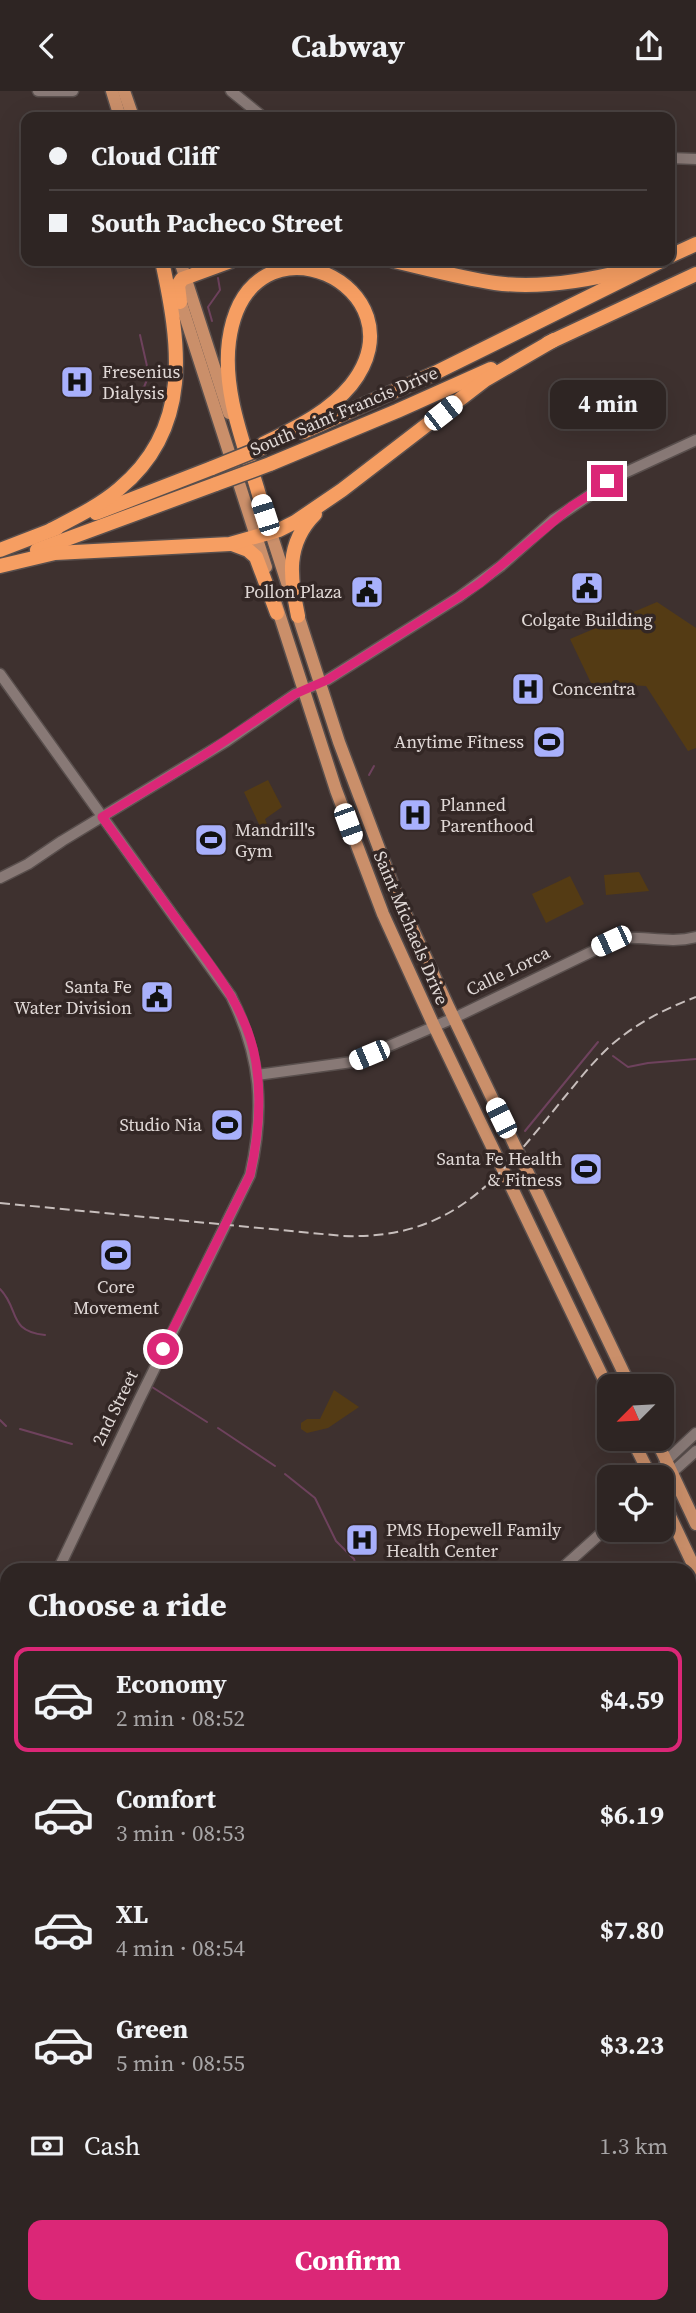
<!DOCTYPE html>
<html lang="en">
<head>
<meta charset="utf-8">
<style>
	body { margin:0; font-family:"Source Serif 4",serif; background:#362d2b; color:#f1f3f6; height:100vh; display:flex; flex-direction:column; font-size:26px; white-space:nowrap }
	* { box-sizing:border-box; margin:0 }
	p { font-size:23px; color:#a7a5a6 }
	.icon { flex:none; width:38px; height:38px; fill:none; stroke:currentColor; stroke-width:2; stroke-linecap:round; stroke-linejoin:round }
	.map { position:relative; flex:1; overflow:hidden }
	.details { position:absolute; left:0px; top:1472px; width:696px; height:751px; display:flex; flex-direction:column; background:#2e2523; border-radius:21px 21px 0 0; box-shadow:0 7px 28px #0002,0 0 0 2px #494241 }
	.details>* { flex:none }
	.hud { position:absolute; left:21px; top:21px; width:654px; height:154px; border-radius:14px; box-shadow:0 7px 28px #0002,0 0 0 2px #494241; display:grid; align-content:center; height:154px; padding:0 28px; background:#2e2523 }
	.needle { width:46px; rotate:246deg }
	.fabs { position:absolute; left:597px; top:1283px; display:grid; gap:14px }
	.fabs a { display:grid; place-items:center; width:77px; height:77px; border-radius:14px; background:#2e2523; box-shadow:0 7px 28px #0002,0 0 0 2px #494241; font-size:35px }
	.end { position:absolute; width:32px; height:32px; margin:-16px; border:9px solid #db2777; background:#fff; box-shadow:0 0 0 4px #fff }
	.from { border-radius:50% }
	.bubble { position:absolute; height:49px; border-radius:14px; background:#2e2523; box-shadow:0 7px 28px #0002,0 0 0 2px #494241; font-size:23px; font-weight:700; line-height:49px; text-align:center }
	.car { position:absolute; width:21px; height:42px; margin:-21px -10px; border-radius:9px; box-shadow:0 0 5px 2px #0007; background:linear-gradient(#fff 24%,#345 0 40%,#fff 0 76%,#345 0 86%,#fff 0) }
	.hud b { display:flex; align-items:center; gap:24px; height:66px; font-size:26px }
	.hud b+b { border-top:2px solid #494241 }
	.hud i { width:18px; height:18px; background:#f1f3f6 }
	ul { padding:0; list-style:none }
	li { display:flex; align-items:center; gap:21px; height:105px; margin:0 14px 10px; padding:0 14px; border:4px solid transparent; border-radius:14px }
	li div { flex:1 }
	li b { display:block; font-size:26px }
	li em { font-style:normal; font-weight:700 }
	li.on { border-color:#db2777 }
	li>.icon { width:63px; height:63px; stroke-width:1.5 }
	h2 { padding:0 28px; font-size:32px; line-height:84px }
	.pay { display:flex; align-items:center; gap:18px; height:77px; padding:0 28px; font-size:26px }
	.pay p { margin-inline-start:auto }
	.action { display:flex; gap:14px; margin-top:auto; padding:14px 28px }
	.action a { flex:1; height:80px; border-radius:14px; background:#db2777; color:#fff; font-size:28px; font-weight:700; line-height:80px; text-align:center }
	header { display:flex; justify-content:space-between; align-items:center; height:91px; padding:0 28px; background:#2e2523; font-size:32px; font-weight:700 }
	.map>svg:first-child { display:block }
	.green { fill:#543b14 }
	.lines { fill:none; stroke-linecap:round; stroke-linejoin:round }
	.stream { stroke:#6e425d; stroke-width:2 }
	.secondary-casing { stroke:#594f4d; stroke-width:13 }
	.primary-casing { stroke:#594f4d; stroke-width:15 }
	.highway-casing { stroke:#594f4d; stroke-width:17 }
	.secondary { stroke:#887976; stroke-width:10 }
	.primary { stroke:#ca8f6a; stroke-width:12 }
	.highway { stroke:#f69e62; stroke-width:14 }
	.rail { stroke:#c7bebc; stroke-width:2; stroke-dasharray:10 5; stroke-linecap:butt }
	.highway-bridge-casing { stroke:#594f4d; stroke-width:17; stroke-linecap:butt }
	.highway-bridge { stroke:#f69e62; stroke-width:14 }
	.route { stroke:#db2777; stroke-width:9 }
	.labels { text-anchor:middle; stroke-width:7; stroke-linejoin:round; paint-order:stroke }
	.poi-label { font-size:18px; fill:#e1d9d7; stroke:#332725; text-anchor:start }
	.street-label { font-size:18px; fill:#e1d9d7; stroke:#332725 }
</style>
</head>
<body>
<header><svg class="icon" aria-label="back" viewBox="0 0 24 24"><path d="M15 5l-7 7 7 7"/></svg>Cabway<svg class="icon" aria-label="share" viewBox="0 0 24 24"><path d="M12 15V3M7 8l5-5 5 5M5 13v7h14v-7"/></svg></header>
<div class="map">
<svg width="696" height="2222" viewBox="0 0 696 2222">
	<rect width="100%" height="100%" fill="#3e312f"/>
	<!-- green -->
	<g class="green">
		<polygon points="657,511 696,537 696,657 688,660 646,595 591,592 570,548"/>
		<polygon points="268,689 282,716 265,728 267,733 263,742 244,701"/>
		<polygon points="639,781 649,800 606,804 604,784"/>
		<polygon points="570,785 584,813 546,832 532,803"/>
		<polygon points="334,1299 359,1316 328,1337 307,1342 301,1338 301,1332 307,1328 320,1328"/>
		<polygon points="7,1771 7,1943 0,1948 0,1778"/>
		<polygon points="53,2216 143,2216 148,2222 46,2222"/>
	</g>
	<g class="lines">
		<!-- stream -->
		<g class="stream">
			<polyline points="212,230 208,216 220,199 218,187"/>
			<polyline points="125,309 129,302 144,296 149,284 140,244"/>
			<polyline points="369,684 374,675"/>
			<polyline points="613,965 628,976 648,972 696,968"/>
			<polyline points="525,1040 598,951"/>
			<path d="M0 1198C20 1218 7 1240 45 1244"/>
			<polyline points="152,1296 207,1331"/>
			<polyline points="0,1329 6,1335"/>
			<polyline points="218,1337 275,1375"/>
			<polyline points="20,1338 72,1353"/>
			<polyline points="285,1383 315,1407 336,1450 354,1468 357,1479"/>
			<polyline points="690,1685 696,1686"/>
			<polyline points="0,1944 7,1938"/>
		</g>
		<defs>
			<g id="secondary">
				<polyline points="38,0 73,0"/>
				<polyline points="231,0 263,26"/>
				<polyline points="670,67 696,68"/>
				<path d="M0 583 231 905C261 966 265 1018 250 1084L139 1309 58 1479"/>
				<polyline points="0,787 28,773 62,750 227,650 295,603 327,589 459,506 501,475 553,429 599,398 607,390 696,349"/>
				<path d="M257 984 352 971 454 927 620 847C646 845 671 853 696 846"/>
				<polyline points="658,1386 666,1370 696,1342"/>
				<polyline points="667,1386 696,1360"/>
				<polyline points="560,1479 609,1435"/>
				<polyline points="0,1599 7,1584"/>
				<polyline points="483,2222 491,2216"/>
			</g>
			<g id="primary">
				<polyline points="112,0 120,26"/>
				<polyline points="124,0 133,26"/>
				<polyline points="180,170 229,322"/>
				<polyline points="178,203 266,476"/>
				<polyline points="257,399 290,501"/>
				<polyline points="276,513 336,699 383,823 434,935 609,1299"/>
				<polyline points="296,518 339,651 395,800 448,915 630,1295"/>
				<polyline points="632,1348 651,1386"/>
				<polyline points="656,1348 696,1433"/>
				<polyline points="662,1408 696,1480"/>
				<polyline points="0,1736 7,1740"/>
				<polyline points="0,1748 7,1751"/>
				<polyline points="690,2004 696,1997"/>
				<polyline points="690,2030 696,2022"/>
				<polyline points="690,2044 696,2036"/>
				<polyline points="690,2156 696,2160"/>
				<polyline points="690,2177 696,2181"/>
			</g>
			<g id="highway">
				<polyline points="670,165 696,153"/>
				<path d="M394 170C428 178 461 187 495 192 539 198 586 190 629 179"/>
				<polyline points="180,211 178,194 182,188 231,170"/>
				<polyline points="548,252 696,183"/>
				<polyline points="303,341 435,282 661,170"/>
				<polyline points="270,373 397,320 491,278"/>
				<path d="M260 407C246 357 222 303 229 250 248 111 428 196 351 294 328 322 295 337 263 353"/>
				<polyline points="96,422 212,377"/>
				<path d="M51 439C74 427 99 415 119 398 193 337 180 253 162 170"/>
				<polyline points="232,453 248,459 256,466 277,522"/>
				<polyline points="0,459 57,437"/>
				<polyline points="37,459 216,393"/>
				<polyline points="0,475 55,462 230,453 279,439 295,431 342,399 485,289 554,249"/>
				<path d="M298 525C290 487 285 453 315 423"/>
			</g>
		</defs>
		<!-- secondary casing -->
		<use href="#secondary" class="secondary-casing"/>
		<!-- primary casing -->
		<use href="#primary" class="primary-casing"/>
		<!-- highway casing -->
		<use href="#highway" class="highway-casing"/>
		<!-- secondary -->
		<use href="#secondary" class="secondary"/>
		<!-- primary -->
		<use href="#primary" class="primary"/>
		<!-- highway -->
		<use href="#highway" class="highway"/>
		<!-- rail -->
		<path class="rail" d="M0 1112 343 1145C455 1149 499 1086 563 1008 577 991 592 972 609 956 635 933 664 918 696 906"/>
		<defs>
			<g id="highway-bridge">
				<polyline points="212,377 264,356"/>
				<polyline points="216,393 270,373"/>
			</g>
		</defs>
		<!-- highway-bridge casing -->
		<use href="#highway-bridge" class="highway-bridge-casing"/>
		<!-- highway-bridge -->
		<use href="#highway-bridge" class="highway-bridge"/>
	</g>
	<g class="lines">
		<!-- route -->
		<path class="route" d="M163 1258 250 1084C258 1048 262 1009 256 972 248 917 209 872 177 829 152 795 127 760 102 726L198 668 295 603 327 589 459 506 480 492 572 415 599 398 610 396 616 387 607 390"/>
	</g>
	<!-- icons -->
	<defs>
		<symbol id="hospital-square" viewBox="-11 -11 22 22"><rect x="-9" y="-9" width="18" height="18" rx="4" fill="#a8b0fc" stroke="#332725"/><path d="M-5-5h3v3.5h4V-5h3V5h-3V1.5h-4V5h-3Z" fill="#111"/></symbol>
		<symbol id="civic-square" viewBox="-11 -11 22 22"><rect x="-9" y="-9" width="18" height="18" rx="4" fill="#a8b0fc" stroke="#332725"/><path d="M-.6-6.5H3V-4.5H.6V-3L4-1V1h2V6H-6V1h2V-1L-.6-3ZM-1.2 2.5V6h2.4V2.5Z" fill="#111"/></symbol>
		<symbol id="stadium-square" viewBox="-11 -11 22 22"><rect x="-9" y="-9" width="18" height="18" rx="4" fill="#a8b0fc" stroke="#332725"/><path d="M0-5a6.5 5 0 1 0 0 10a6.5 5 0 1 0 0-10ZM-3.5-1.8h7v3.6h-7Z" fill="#111"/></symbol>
	</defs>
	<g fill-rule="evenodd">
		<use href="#hospital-square" x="58" y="272" width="38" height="38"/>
		<use href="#civic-square" x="568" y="478" width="38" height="38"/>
		<use href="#civic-square" x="348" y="482" width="38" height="38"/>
		<use href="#hospital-square" x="509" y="579" width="38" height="38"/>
		<use href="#stadium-square" x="530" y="632" width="38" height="38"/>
		<use href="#hospital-square" x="396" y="705" width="38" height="38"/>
		<use href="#stadium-square" x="192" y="730" width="38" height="38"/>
		<use href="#civic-square" x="138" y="887" width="38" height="38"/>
		<use href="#stadium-square" x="208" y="1015" width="38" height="38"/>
		<use href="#stadium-square" x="567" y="1059" width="38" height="38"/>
		<use href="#stadium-square" x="97" y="1145" width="38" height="38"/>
		<use href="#hospital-square" x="343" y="1430" width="38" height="38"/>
	</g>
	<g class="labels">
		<!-- poi labels -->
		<g class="poi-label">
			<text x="102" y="287">Fresenius<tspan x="102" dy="21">Dialysis</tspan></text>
			<text x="342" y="507" text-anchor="end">Pollon Plaza</text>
			<text x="587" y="535" text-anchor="middle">Colgate Building</text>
			<text x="552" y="604">Concentra</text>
			<text x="524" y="657" text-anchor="end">Anytime Fitness</text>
			<text x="440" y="720">Planned<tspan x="440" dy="21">Parenthood</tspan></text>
			<text x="235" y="745">Mandrill's<tspan x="235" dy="21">Gym</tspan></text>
			<text x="132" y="902" text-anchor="end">Santa Fe<tspan x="132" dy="21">Water Division</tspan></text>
			<text x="202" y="1040" text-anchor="end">Studio Nia</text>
			<text x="562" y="1074" text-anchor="end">Santa Fe Health<tspan x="562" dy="21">&amp; Fitness</tspan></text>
			<text x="116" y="1202" text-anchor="middle">Core<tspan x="116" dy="21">Movement</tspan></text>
			<text x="386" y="1445">PMS Hopewell Family<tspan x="386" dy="21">Health Center</tspan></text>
		</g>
		<!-- street labels -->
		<g class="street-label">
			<text transform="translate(344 320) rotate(-23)" y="6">South Saint Francis Drive</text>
			<text transform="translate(411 837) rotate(67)" y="6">Saint Michaels Drive</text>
			<text transform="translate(508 880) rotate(-26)" y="6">Calle Lorca</text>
			<text transform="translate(115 1317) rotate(-64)" y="6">2nd Street</text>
		</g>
	</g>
</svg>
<div class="fabs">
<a><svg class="needle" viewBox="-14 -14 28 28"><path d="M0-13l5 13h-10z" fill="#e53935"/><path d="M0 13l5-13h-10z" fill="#a7a5a6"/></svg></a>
<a><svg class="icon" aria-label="locate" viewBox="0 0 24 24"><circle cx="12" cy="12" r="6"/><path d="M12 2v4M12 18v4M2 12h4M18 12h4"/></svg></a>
</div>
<i class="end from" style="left:163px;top:1258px"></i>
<i class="end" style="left:607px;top:390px"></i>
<div class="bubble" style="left:550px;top:289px;width:116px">4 min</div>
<i class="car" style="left:443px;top:322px;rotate:52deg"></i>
<i class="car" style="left:265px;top:424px;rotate:342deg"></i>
<i class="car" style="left:348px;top:733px;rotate:160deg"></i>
<i class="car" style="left:611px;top:850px;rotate:245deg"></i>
<i class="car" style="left:369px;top:964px;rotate:247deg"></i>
<i class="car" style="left:501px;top:1027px;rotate:334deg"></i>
<div class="hud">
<b><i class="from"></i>Cloud Cliff</b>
<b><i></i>South Pacheco Street</b>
</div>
<section class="details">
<h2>Choose a ride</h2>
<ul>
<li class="on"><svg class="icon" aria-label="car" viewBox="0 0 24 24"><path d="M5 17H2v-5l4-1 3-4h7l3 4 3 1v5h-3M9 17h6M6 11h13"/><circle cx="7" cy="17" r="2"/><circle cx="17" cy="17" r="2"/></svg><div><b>Economy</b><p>2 min · 08:52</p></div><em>$4.59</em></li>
<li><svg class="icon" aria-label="car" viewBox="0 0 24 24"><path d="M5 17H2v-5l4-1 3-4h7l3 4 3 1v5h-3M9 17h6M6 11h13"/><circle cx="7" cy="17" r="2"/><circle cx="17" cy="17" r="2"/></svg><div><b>Comfort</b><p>3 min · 08:53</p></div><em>$6.19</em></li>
<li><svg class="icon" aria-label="car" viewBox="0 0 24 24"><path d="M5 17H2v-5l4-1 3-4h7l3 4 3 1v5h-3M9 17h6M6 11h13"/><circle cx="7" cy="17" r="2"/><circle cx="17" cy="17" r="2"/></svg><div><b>XL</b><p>4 min · 08:54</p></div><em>$7.80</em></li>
<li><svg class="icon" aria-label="car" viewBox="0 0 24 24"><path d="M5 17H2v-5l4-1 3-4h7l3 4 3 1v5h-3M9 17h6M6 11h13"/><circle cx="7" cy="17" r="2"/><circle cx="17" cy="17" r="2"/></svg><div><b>Green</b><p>5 min · 08:55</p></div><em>$3.23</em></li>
</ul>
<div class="pay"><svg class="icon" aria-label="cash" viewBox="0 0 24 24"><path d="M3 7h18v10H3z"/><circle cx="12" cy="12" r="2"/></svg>Cash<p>1.3 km</p></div>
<div class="action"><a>Confirm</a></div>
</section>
</div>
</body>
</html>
